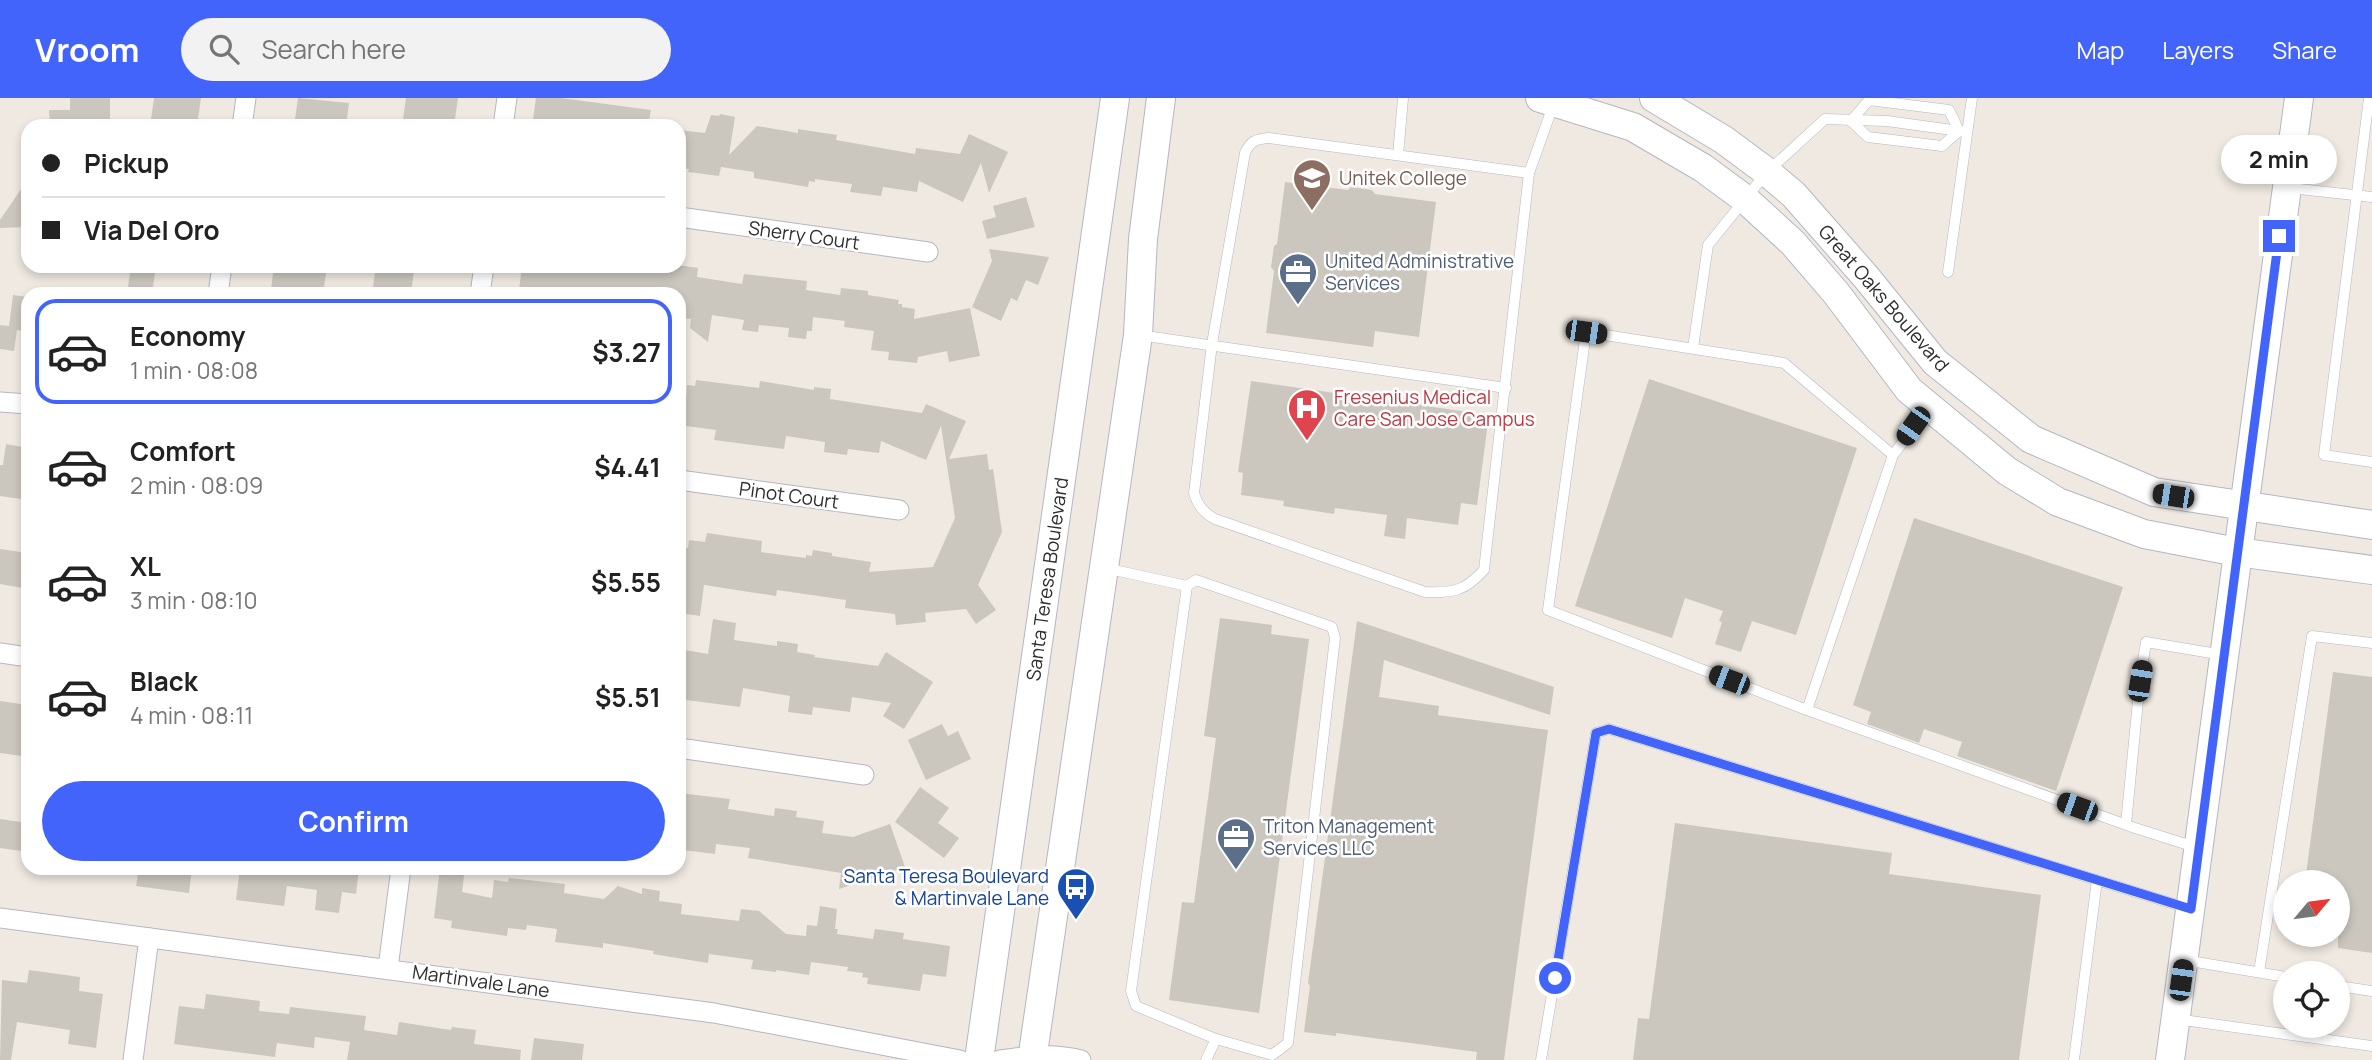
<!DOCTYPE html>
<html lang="en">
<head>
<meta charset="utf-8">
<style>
	body { margin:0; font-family:Manrope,sans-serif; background:#f2f2f2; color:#222; height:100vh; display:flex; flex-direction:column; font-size:26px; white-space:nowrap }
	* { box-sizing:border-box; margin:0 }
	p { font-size:23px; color:#767676 }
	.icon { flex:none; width:38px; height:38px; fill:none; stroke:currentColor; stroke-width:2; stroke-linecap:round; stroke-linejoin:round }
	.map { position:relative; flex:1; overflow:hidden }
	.sheet { position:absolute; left:21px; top:189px; width:665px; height:588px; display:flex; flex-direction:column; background:#fff; border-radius:21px; box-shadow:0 4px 10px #0003 }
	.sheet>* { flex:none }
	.hud { position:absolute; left:21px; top:21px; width:665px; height:154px; border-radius:21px; box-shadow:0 4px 10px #0003; display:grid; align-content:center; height:154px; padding:0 21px; background:#fff }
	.needle { width:46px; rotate:61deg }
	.tools { position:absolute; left:2273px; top:772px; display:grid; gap:14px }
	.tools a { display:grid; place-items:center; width:77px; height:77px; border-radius:50%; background:#fff; box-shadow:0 4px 10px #0003; font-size:35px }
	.end { position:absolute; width:32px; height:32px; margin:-16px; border:9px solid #4264fb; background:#fff; box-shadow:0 0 0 4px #fff }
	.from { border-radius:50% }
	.bubble { position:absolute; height:49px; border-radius:24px; background:#fff; box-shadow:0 4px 10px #0003; font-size:23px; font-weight:700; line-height:49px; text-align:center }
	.car { position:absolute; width:21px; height:42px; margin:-21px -10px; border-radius:9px; box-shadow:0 0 5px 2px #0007; background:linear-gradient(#222 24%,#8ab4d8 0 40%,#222 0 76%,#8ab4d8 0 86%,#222 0) }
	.hud b { display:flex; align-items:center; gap:24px; height:66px; font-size:26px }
	.hud b+b { border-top:2px solid #e0e0e0 }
	.hud i { width:18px; height:18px; background:#222 }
	ul { padding:12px 0 0; list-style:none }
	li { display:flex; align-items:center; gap:21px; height:105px; margin:0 14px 10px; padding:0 7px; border:4px solid transparent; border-radius:21px }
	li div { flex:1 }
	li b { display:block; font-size:26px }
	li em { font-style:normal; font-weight:700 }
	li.on { border-color:#4264fb }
	li>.icon { width:63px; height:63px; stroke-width:1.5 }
	.button { display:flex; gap:14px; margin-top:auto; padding:14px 21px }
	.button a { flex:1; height:80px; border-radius:42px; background:#4264fb; color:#fff; font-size:28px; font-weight:700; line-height:80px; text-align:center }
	header { display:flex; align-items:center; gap:42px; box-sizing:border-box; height:98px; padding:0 35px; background:#4264fb; color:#fff }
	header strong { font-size:33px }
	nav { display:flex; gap:38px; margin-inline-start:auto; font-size:24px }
	.search { width:490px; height:63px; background:#f2f2f2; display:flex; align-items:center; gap:18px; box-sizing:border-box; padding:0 24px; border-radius:38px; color:#767676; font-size:26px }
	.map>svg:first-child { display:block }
	.building { fill:#cbc7bf }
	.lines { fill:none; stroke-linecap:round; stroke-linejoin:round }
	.lane-casing { stroke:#b4b7c1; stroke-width:11 }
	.street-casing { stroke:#b4b7c1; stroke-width:21 }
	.secondary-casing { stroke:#b4b7c1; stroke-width:30 }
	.lane { stroke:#fff; stroke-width:10 }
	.street { stroke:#fff; stroke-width:19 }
	.secondary { stroke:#fff; stroke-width:28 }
	.route { stroke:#4264fb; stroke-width:9 }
	.labels { text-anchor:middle; stroke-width:5; stroke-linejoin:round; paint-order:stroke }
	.education-label { font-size:19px; fill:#785e54; stroke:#fff; text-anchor:start }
	.street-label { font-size:19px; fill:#2e2e2e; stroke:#fff }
	.service-label { font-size:19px; fill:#4e5e75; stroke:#fff; text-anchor:start }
	.health-label { font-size:19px; fill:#be3a42; stroke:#fff; text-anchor:start }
	.transit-label { font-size:19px; fill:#164399; stroke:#fff; text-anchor:end }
</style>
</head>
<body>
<header>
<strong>Vroom</strong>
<div class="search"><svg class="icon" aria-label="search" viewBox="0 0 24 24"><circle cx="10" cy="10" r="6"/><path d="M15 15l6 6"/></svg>Search here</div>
<nav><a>Map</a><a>Layers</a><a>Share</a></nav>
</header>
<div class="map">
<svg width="2372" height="962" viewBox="0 0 2372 962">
	<rect width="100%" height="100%" fill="#efe9e1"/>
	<!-- building -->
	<g class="building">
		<polygon points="70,0 110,0 110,25 99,24 99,28 50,28 49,12 70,12"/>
		<polygon points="154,0 201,0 197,28 150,28"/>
		<polygon points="298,0 349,5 346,28 294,28"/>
		<polygon points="406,0 458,0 454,28 402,28"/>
		<polygon points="536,0 561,0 651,12 648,28 532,28"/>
		<polygon points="720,16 735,19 729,57 757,28 798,35 798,31 837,37 836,42 915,56 916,50 960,56 969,36 1008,54 989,95 981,65 963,104 919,83 917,94 883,89 881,98 850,94 852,86 815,81 815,84 809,83 808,89 754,80 754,74 721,69 719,78 688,74 689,71 679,70 679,32 705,35 711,17 719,18"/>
		<polygon points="28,81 28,129 0,130 0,122"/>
		<polygon points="1285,84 1348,92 1351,89 1372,92 1375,96 1436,104 1419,239 1375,233 1373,249 1266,235 1274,173 1271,169 1274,148 1277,146"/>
		<polygon points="1026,99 1035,129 987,141 982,123 996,119 993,108"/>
		<polygon points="989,151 1049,159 1038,187 1026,182 1017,203 1011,200 1001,223 972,209 992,163"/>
		<polygon points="131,168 156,168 152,196 127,196"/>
		<polygon points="274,168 296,171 296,168 327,168 323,196 271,191"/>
		<polygon points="376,168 414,172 411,196 372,196"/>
		<polygon points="522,168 685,168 698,170 697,179 742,186 744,176 807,183 806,192 840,197 841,190 868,193 868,197 899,202 898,206 902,206 902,209 915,211 914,221 970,210 980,258 949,264 947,253 918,259 917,265 888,262 889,254 871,252 874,233 844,229 845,223 813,219 812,233 807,233 806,241 788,239 789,230 759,227 758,234 742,232 744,222 712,217 708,244 690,230 691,221 679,220 679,196 545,196 519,192"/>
		<polygon points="13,197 28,199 28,234 17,232 14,253 0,251 0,227 9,228"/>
		<polygon points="1649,281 1857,350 1796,537 1752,523 1741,554 1715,546 1722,524 1719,523 1723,513 1685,500 1672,540 1575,508"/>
		<polygon points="696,282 759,290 760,283 814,292 814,289 831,291 830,301 922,315 926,306 966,323 949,361 987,356 989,372 993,371 1002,434 978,487 996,512 976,526 966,511 925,515 926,524 896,527 895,516 845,510 846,502 777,492 776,498 704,487 700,518 679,515 679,449 688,450 689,442 705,444 707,435 762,443 761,454 806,460 806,457 812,458 813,452 832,455 832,458 871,464 869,474 933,469 955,420 941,328 926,362 881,343 879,355 848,351 847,357 824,354 825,344 786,338 784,351 714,342 716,332 679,327 679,302 686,303 687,287 695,288"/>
		<polygon points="1251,283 1489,317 1477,407 1461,405 1458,427 1407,420 1405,441 1384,438 1387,417 1335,410 1334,416 1283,408 1284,403 1241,397 1243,375 1238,374"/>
		<polygon points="6,346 28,350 28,402 0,398 0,367 3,367"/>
		<polygon points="1914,420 2123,489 2056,693 1957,658 1962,644 1924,631 1919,645 1867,626 1871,614 1853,607"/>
		<polygon points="0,451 28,455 28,491 0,486"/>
		<polygon points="1220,520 1272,527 1271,536 1309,541 1259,915 1169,902 1182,804 1194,805 1216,640 1204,638"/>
		<polygon points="713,521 736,525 734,542 777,548 777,543 798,546 797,554 815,557 814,559 878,568 886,554 933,584 904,631 883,618 891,605 852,599 850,614 813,609 812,617 788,614 790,598 743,590 740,609 679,601 681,588 679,588 679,551 708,556"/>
		<polygon points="1357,523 1554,589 1550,617 1384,562 1379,599 1439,608 1438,617 1548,632 1504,962 1476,962 1477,954 1336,935 1336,938 1304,934 1310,888 1308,885"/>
		<polygon points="2333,574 2372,579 2372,855 2338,850 2338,784 2305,784"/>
		<polygon points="0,603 28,607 22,658 0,655"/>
		<polygon points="942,626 948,638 958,633 971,661 926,682 908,642"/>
		<polygon points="920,689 949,710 938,725 959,740 944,760 895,724"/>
		<polygon points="679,695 730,701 728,711 774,718 775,710 797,713 796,719 824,723 822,735 853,739 890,726 905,769 839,791 841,775 748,760 750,750 716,746 715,756 683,752 683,750 679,749"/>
		<polygon points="0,721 28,725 28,754 0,750"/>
		<polygon points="1675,725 1892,755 1889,776 2041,797 2019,962 1633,962 1638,920 1649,921"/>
		<polygon points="139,770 192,770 189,795 136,788"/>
		<polygon points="240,770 359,770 356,796 342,794 339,815 315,812 317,792 287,788 284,808 236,802"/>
		<polygon points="440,770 465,770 462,794 492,800 494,782 508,784 509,780 565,786 564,795 604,801 618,788 642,796 642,790 660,793 659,803 682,806 681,816 739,823 741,811 759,813 786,836 806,838 807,827 817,828 820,808 837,811 835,831 838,831 837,836 873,841 875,831 904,835 903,841 950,848 946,879 923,876 920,893 867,886 868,880 862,879 863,875 847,873 848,869 811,864 809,877 776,872 776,874 751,871 753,862 709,856 708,865 653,856 654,853 603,845 603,850 555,844 557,831 527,827 526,832 508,830 507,838 451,830 452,823 434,820"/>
		<polygon points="29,872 80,879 79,893 103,896 96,950 68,946 70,932 17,924 11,962 0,962 2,882 27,885"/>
		<polygon points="206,896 260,903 259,913 289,916 290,909 366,918 364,932 397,937 399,924 451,932 452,929 476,932 474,946 521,952 520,962 347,962 350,944 315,939 314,950 277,945 275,959 174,946 179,908 204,911"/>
		<polygon points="534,940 584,946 582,962 531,962"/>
	</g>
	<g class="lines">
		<defs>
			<g id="lane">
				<polyline points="2369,0 2324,357 2372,364"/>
				<polyline points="1851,23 1869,2 1949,12 1959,33"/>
				<polyline points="1851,23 1868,39 1942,48 1959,33"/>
				<path d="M1269 40 1529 75 1484 472C1464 494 1452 495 1425 494L1215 421C1203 414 1198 408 1194 395L1212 246 1245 55C1250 43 1256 41 1269 40Z"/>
				<polyline points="1398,57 1403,0"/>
				<polyline points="1529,75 1554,5"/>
				<polyline points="2290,90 2372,99"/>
				<polyline points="1948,174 1972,0"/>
				<polyline points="1139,237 1506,290"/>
				<polyline points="1693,250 1708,147 1767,74 1825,21 1887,23 1967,34"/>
				<polyline points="1893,357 1784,265 1586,234 1548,512 1807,612 2135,730 2195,749"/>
				<polyline points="1105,470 1187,488"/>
				<polygon points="1196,482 1332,529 1335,540 1288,945 1272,957 1216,941 1136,908 1131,893 1187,488"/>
				<polyline points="1807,612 1893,357 1929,310"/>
				<polyline points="2126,726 2140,582 2146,544 2223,557"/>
				<polyline points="2184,862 2286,879"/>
				<polyline points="2259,874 2312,538 2372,545"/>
				<polyline points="2338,888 2372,893"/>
				<polyline points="2176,921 2372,948"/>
				<polyline points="1206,962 1216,941"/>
				<polyline points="1541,962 1596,635 1609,631 2187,810"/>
				<polyline points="2074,962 2097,782"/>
			</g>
			<g id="street">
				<polyline points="242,28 246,0"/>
				<polyline points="503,28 507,0"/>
				<polyline points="679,119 928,154"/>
				<polyline points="218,196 222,168"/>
				<polyline points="480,196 484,168"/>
				<polyline points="0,304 28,306"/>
				<polyline points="679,382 899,412"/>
				<polyline points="0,555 28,559"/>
				<polyline points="679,650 864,677"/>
				<polyline points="0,820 714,915 960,962"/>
				<polyline points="388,870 401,770"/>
				<polyline points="133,962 149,840"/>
				<path d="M1000 962C1027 958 1054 955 1081 962"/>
			</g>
			<g id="secondary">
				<polyline points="1540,0 1633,29 1703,70 1745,101 1793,145 1836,195 1909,292 2007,373 2058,404 2144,436 2237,454 2372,472"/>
				<polyline points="1654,0 1724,42 1767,74 1794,97 1866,179 1935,264 2031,341 2154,394 2372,427"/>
				<polyline points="979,962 1115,0"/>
				<polyline points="1032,962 1138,237 1143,141 1161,0"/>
				<polyline points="2170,962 2299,0"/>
			</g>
		</defs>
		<!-- lane casing -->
		<use href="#lane" class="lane-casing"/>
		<!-- street casing -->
		<use href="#street" class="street-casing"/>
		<!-- secondary casing -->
		<use href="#secondary" class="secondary-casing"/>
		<!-- lane -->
		<use href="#lane" class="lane"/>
		<!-- street -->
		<use href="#street" class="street"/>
		<!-- secondary -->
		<use href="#secondary" class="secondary"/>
	</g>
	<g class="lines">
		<!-- route -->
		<polyline class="route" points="1555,880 1596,635 1609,631 2191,811 2279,138"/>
	</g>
	<!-- icons -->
	<defs>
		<symbol id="university-pin" viewBox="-11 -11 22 30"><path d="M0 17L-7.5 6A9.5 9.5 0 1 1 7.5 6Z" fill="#8d6e63" stroke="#fff"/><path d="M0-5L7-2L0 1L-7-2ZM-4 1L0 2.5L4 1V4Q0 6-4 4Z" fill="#fff"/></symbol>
		<symbol id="office-pin" viewBox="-11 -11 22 30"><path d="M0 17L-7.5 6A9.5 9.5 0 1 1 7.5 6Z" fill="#5c6f8a" stroke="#fff"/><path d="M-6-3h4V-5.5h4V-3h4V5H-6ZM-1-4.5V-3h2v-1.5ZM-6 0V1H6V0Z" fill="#fff"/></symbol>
		<symbol id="hospital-pin" viewBox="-11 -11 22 30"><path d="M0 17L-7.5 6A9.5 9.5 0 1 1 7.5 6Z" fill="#e0444e" stroke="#fff"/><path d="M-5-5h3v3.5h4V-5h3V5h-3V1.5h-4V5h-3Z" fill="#fff"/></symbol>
		<symbol id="bus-pin" viewBox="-11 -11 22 30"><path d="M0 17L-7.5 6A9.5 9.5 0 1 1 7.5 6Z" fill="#1a4fb4" stroke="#fff"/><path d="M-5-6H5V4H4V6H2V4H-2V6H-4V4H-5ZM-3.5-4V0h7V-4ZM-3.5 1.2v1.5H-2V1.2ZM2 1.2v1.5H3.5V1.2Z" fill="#fff"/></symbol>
	</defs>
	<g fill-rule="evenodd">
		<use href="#university-pin" x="1290" y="58" width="44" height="60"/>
		<use href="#office-pin" x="1276" y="152" width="44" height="60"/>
		<use href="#hospital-pin" x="1285" y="288" width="44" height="60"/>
		<use href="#office-pin" x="1214" y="717" width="44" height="60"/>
		<use href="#bus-pin" x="1054" y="767" width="44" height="60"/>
	</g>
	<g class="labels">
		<!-- education labels -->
		<g class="education-label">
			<text x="1339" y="87">Unitek College</text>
		</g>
		<!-- street labels -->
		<g class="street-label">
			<text transform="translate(804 137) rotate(8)" y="7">Sherry Court</text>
			<text transform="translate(1884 200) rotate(49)" y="7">Great Oaks Boulevard</text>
			<text transform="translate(789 397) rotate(8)" y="7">Pinot Court</text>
			<text transform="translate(1047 481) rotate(-82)" y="7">Santa Teresa Boulevard</text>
			<text transform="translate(481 883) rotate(8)" y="7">Martinvale Lane</text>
		</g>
		<!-- service labels -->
		<g class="service-label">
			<text x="1325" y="170">United Administrative<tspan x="1325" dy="22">Services</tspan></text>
			<text x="1263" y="735">Triton Management<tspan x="1263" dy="22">Services LLC</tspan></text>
		</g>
		<!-- health labels -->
		<g class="health-label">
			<text x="1334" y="306">Fresenius Medical<tspan x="1334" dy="22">Care San Jose Campus</tspan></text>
		</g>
		<!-- transit labels -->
		<g class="transit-label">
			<text x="1049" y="785">Santa Teresa Boulevard<tspan x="1049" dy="22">&amp; Martinvale Lane</tspan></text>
		</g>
	</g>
</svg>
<div class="tools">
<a><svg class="needle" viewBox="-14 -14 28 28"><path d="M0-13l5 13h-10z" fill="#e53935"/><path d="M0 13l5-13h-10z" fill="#767676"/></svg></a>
<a><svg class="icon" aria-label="locate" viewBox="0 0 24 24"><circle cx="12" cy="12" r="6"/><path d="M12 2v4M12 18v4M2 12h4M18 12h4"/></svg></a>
</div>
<i class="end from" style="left:1555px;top:880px"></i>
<i class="end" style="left:2279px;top:138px"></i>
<div class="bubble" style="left:2221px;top:37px;width:116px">2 min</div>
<i class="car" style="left:1586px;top:234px;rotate:98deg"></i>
<i class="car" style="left:1913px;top:328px;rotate:215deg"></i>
<i class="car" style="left:2173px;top:398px;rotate:279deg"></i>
<i class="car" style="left:1729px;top:582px;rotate:291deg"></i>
<i class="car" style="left:2140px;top:583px;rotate:9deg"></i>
<i class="car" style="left:2077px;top:709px;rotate:290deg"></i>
<i class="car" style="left:2181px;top:882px;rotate:8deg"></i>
<div class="hud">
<b><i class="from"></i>Pickup</b>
<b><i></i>Via Del Oro</b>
</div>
<section class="sheet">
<ul>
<li class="on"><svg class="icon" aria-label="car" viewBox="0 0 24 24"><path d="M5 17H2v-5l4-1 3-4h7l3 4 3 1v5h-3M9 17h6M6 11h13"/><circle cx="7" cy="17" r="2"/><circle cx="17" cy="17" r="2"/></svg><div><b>Economy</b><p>1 min · 08:08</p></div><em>$3.27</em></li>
<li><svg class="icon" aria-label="car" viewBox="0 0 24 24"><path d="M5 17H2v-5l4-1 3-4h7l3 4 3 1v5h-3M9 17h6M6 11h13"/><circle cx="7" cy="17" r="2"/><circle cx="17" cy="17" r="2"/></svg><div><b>Comfort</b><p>2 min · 08:09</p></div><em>$4.41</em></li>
<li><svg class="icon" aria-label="car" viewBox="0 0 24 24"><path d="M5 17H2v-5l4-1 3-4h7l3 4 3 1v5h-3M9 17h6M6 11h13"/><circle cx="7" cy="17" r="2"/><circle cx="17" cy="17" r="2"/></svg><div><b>XL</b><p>3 min · 08:10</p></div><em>$5.55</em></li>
<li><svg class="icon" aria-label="car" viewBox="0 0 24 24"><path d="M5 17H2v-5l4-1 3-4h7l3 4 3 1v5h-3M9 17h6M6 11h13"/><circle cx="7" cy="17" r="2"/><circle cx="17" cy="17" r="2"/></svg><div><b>Black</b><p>4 min · 08:11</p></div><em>$5.51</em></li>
</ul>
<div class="button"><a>Confirm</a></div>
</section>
</div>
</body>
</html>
